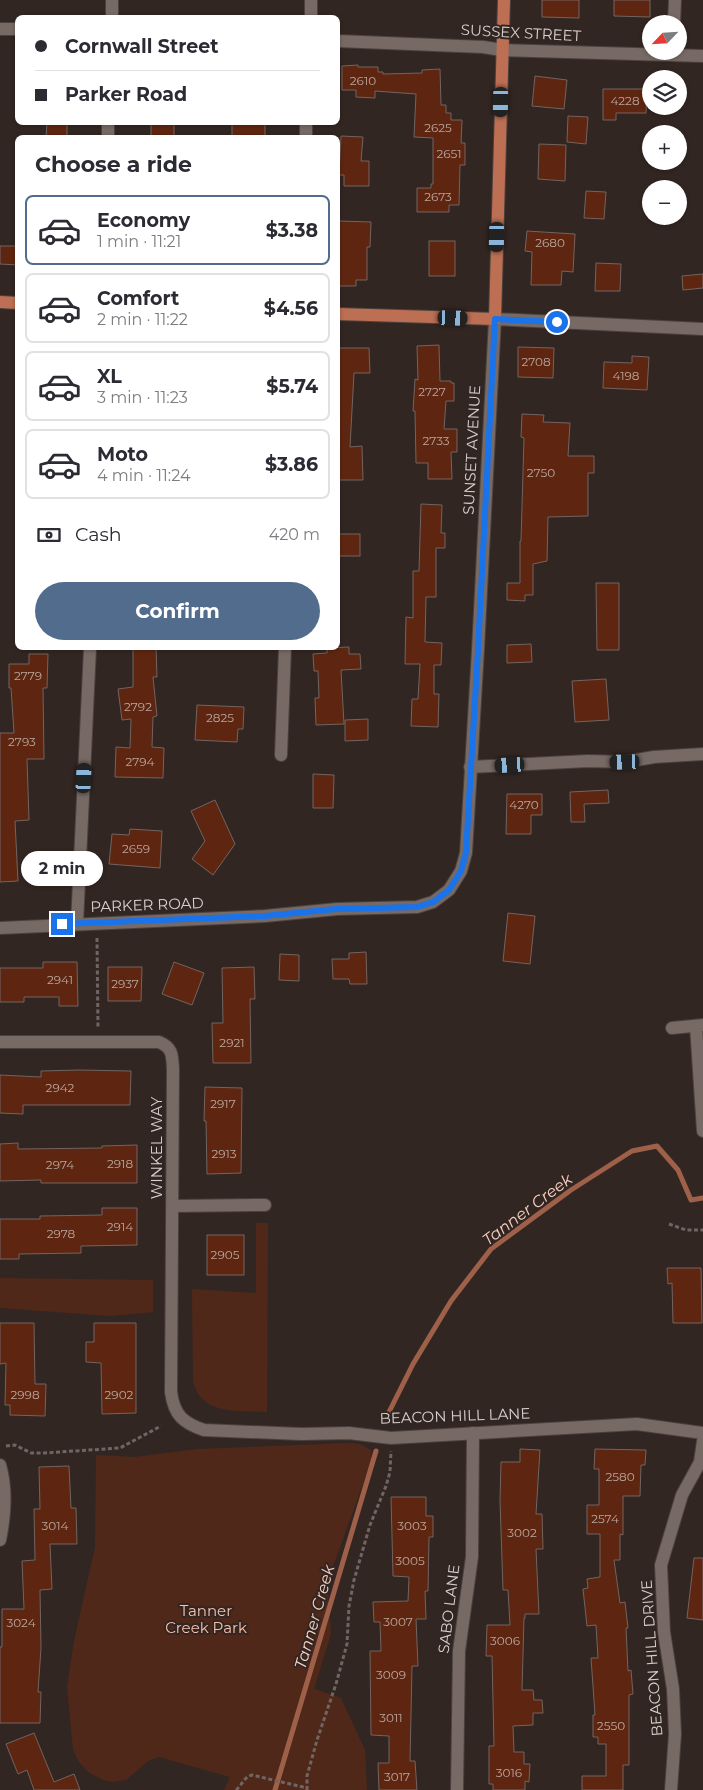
<!DOCTYPE html>
<html lang="en">
<head>
<meta charset="utf-8">
<style>
	body { margin:0; font-family:Montserrat,sans-serif; background:#f2f2f3; color:#2b2b33; height:100vh; display:flex; flex-direction:column; font-size:19px; white-space:nowrap }
	* { box-sizing:border-box; margin:0 }
	p { font-size:16px; color:#7c7c81 }
	.icon { flex:none; width:28px; height:28px; fill:none; stroke:currentColor; stroke-width:2; stroke-linecap:round; stroke-linejoin:round }
	.map { position:relative; flex:1; overflow:hidden }
	.side { position:absolute; left:15px; top:135px; width:325px; height:515px; display:flex; flex-direction:column; background:#fff; border-radius:8px; box-shadow:0 1px 4px #0004 }
	.side>* { flex:none }
	.hud { position:absolute; left:15px; top:15px; width:325px; height:110px; border-radius:8px; box-shadow:0 1px 4px #0004; display:grid; align-content:center; height:110px; padding:0 20px; background:#fff }
	.needle { width:32px; rotate:245deg }
	.controls { position:absolute; left:642px; top:15px; display:grid; gap:10px }
	.controls a { display:grid; place-items:center; width:45px; height:45px; border-radius:50%; background:#fff; box-shadow:0 1px 4px #0004; font-size:25px }
	.end { position:absolute; width:22px; height:22px; margin:-11px; border:6px solid #1a73e8; background:#fff; box-shadow:0 0 0 2px #fff }
	.from { border-radius:50% }
	.bubble { position:absolute; height:35px; border-radius:18px; background:#fff; box-shadow:0 1px 4px #0004; font-size:16px; font-weight:700; line-height:35px; text-align:center }
	.car { position:absolute; width:15px; height:30px; margin:-15px -8px; border-radius:6px; box-shadow:0 0 4px 1px #0007; background:linear-gradient(#222 24%,#8ab4d8 0 40%,#222 0 76%,#8ab4d8 0 86%,#222 0) }
	.hud b { display:flex; align-items:center; gap:18px; height:48px; font-size:19px }
	.hud b+b { border-top:1px solid #e1e1e2 }
	.hud i { width:12px; height:12px; background:#2b2b33 }
	ul { padding:0; list-style:none }
	li { display:flex; align-items:center; gap:15px; height:70px; margin:0 10px 8px; padding:0 10px; border:2px solid #e1e1e2; border-radius:8px }
	li div { flex:1 }
	li b { display:block; font-size:19px }
	li em { font-style:normal; font-weight:700 }
	li.on { border-color:#526c8d }
	li>.icon { width:45px; height:45px; stroke-width:1.5 }
	h2 { padding:0 20px; font-size:22px; line-height:60px }
	.pay { display:flex; align-items:center; gap:12px; height:55px; padding:0 20px; font-size:19px }
	.pay p { margin-inline-start:auto }
	.cta { display:flex; gap:10px; margin-top:auto; padding:10px 20px }
	.cta a { flex:1; height:58px; border-radius:30px; background:#526c8d; color:#fff; font-size:20px; font-weight:700; line-height:58px; text-align:center }
	.map>svg:first-child { display:block }
	.green { fill:#502819 }
	.lines { fill:none; stroke-linecap:round; stroke-linejoin:round }
	.stream { stroke:#9e6049; stroke-width:5 }
	.building { fill:#5e2610; stroke:#726460 }
	.minor-casing { stroke:#4b413e; stroke-width:14 }
	.major-casing { stroke:#4b413e; stroke-width:14 }
	.path { stroke:#706562; stroke-width:3; stroke-dasharray:4 2.5; stroke-linecap:butt }
	.minor { stroke:#776a65; stroke-width:12 }
	.major { stroke:#bc6f52; stroke-width:12 }
	.route { stroke:#1a73e8; stroke-width:6 }
	.labels { text-anchor:middle; stroke-width:4; stroke-linejoin:round; paint-order:stroke }
	.number-label { font-size:12px; fill:#baa69e }
	.street-label { font-size:15px; fill:#d8d0cd; stroke:#322622 }
	.park-label { font-size:15px; fill:#fac2ad; stroke:#322622 }
	.water-label { font-size:16px; font-style:italic; fill:#f9d2c4; stroke:#322622 }
</style>
</head>
<body>
<div class="map">
<svg width="703" height="1790" viewBox="0 0 703 1790">
	<rect width="100%" height="100%" fill="#322622"/>
	<!-- green -->
	<g class="green">
		<path d="M256 1223H268L267 1412C238 1410 201 1416 193 1381L192 1289 256 1293Z"/>
		<polygon points="0,1278 153,1280 153,1312 110,1316 0,1308"/>
		<polygon points="350,1443 360,1444 371,1450 371,1462 327,1583 331,1634 314,1689 341,1698 365,1750 367,1790 224,1790 230,1777 159,1757 148,1761 126,1780 112,1782 103,1780 88,1772 79,1762 73,1750 67,1687 74,1641 95,1547 96,1455 134,1457 198,1449"/>
	</g>
	<g class="lines">
		<!-- stream -->
		<g class="stream">
			<polyline points="386,1418 413,1364 451,1301 491,1249 571,1190 632,1151 657,1146 678,1170 691,1200 703,1198"/>
			<polyline points="275,1790 376,1451"/>
		</g>
	</g>
	<!-- building -->
	<g class="building">
		<polygon points="542,0 579,0 579,18 542,17"/>
		<polygon points="614,0 650,0 650,17 614,16"/>
		<polygon points="358,65 358,67 378,67 378,72 383,72 383,74 422,73 422,70 440,69 441,105 446,105 446,113 451,113 451,120 462,120 461,143 465,143 465,165 460,165 459,205 449,205 449,212 417,212 417,188 431,188 431,184 433,184 433,138 414,137 416,94 375,91 375,98 356,97 356,90 342,90 342,66"/>
		<polygon points="535,76 567,80 564,109 532,106"/>
		<polygon points="603,89 647,89 646,113 616,113 616,120 603,120"/>
		<polygon points="568,116 588,117 586,144 567,142"/>
		<polygon points="47,122 67,122 67,138 46,138"/>
		<rect x="151" y="122" width="23" height="16"/>
		<rect x="232" y="122" width="33" height="16"/>
		<polygon points="341,136 363,137 361,161 369,161 369,186 344,186 344,175 339,175"/>
		<polygon points="539,144 566,145 565,181 538,179"/>
		<polygon points="586,191 606,192 604,219 584,218"/>
		<polygon points="339,221 371,222 370,247 367,247 367,280 356,280 356,286 338,286"/>
		<polygon points="527,231 575,234 573,272 562,271 561,285 531,285 532,252 525,251"/>
		<rect x="429" y="241" width="26" height="35"/>
		<polygon points="0,246 18,246 18,265 0,264"/>
		<polygon points="596,263 621,264 620,291 595,291"/>
		<polygon points="703,274 703,288 683,290 682,276"/>
		<polygon points="439,345 440,381 451,381 451,383 454,383 454,401 446,401 444,429 457,429 457,452 451,452 452,479 428,479 428,463 416,463 415,411 413,411 415,379 418,380 417,346"/>
		<polygon points="518,347 554,348 553,378 518,377"/>
		<polygon points="338,348 369,348 370,373 354,373 350,447 362,446 363,480 338,480"/>
		<polygon points="632,356 649,357 647,390 603,388 604,362 632,363"/>
		<polygon points="522,414 544,415 543,422 570,423 568,456 594,456 594,473 588,473 588,516 548,517 547,561 533,564 533,595 525,595 525,601 507,600 507,583 520,583 520,541 521,541 524,438 521,437"/>
		<polygon points="421,504 442,505 441,533 445,533 445,548 436,548 436,597 426,597 425,642 442,643 441,665 434,665 434,694 439,694 438,727 411,726 412,699 418,699 420,664 405,664 406,617 413,618 413,571 419,571"/>
		<rect x="338" y="534" width="22" height="22"/>
		<polygon points="596,583 619,583 619,650 597,650"/>
		<polygon points="531,644 532,662 507,663 507,645"/>
		<polygon points="349,647 349,654 360,654 361,669 341,670 344,724 316,725 315,698 319,698 318,671 314,671 313,654 327,653 327,648"/>
		<polygon points="133,648 156,648 157,677 153,677 157,716 153,717 152,747 164,748 163,778 115,777 116,747 130,748 131,719 122,720 118,689 133,687"/>
		<polygon points="29,654 48,654 47,688 43,688 44,759 27,759 29,820 15,821 18,881 0,882 0,733 14,733 11,688 9,688 9,664 29,664"/>
		<polygon points="606,679 609,720 575,722 572,681"/>
		<polygon points="197,705 244,707 243,729 238,729 237,742 195,740"/>
		<polygon points="368,719 368,740 345,741 345,720"/>
		<polygon points="313,774 334,775 333,808 313,808"/>
		<polygon points="608,790 609,803 584,804 585,822 571,822 570,792"/>
		<polygon points="507,794 542,794 542,815 531,815 531,834 506,834"/>
		<polygon points="215,800 235,844 213,875 192,859 205,841 191,811"/>
		<polygon points="130,829 162,831 160,868 109,864 112,834 129,835"/>
		<polygon points="508,913 535,916 530,964 503,961"/>
		<polygon points="366,952 367,984 350,984 349,979 333,979 332,959 349,959 349,953"/>
		<polygon points="280,954 299,955 299,981 279,980"/>
		<polygon points="43,962 77,962 78,1006 59,1006 59,997 24,997 24,1002 0,1002 0,968 43,968"/>
		<polygon points="174,962 204,973 192,1005 162,994"/>
		<polygon points="108,967 142,967 141,1001 108,1001"/>
		<polygon points="254,967 255,999 250,999 251,1063 213,1063 212,1023 223,1023 222,968"/>
		<polygon points="79,1070 131,1071 130,1105 23,1105 23,1114 0,1113 0,1075 41,1077 41,1071"/>
		<polygon points="205,1087 242,1088 241,1173 207,1174 206,1121 204,1121"/>
		<polygon points="18,1143 18,1149 102,1148 102,1146 137,1145 137,1183 41,1183 41,1180 0,1181 0,1144"/>
		<polygon points="102,1208 137,1208 137,1245 81,1246 81,1253 19,1254 19,1259 0,1259 0,1219 40,1219 40,1216 102,1215"/>
		<rect x="207" y="1235" width="37" height="40"/>
		<polygon points="667,1268 701,1268 702,1323 673,1323 672,1283 668,1284"/>
		<polygon points="0,1323 34,1323 35,1384 46,1384 45,1416 10,1415 10,1405 5,1405 6,1363 0,1364"/>
		<polygon points="94,1323 136,1323 136,1413 102,1414 101,1363 86,1362 86,1342 94,1342"/>
		<polygon points="520,1449 540,1450 536,1514 542,1514 543,1549 536,1549 539,1614 525,1614 525,1618 524,1618 522,1690 533,1690 534,1700 542,1700 543,1713 533,1713 533,1725 513,1726 514,1752 524,1752 524,1764 530,1764 529,1782 525,1781 525,1790 493,1790 493,1784 489,1784 489,1746 494,1746 492,1656 486,1656 487,1625 510,1625 508,1590 503,1590 500,1500 501,1462 520,1462"/>
		<polygon points="595,1449 646,1450 645,1465 641,1465 640,1496 623,1496 623,1535 620,1534 620,1560 614,1560 620,1603 625,1602 628,1628 626,1628 628,1671 631,1670 633,1694 629,1695 629,1765 623,1765 623,1790 582,1790 582,1776 606,1776 606,1744 598,1744 598,1737 593,1737 593,1715 595,1715 591,1658 598,1658 596,1625 587,1626 583,1589 588,1588 587,1579 600,1577 600,1534 587,1534 587,1505 599,1505 599,1469 594,1469"/>
		<polygon points="69,1466 71,1508 76,1508 77,1544 50,1544 52,1589 40,1590 41,1648 38,1692 41,1692 40,1723 0,1723 0,1647 2,1647 2,1609 24,1609 22,1561 35,1560 34,1509 40,1509 39,1467"/>
		<polygon points="391,1497 426,1497 426,1516 433,1516 433,1537 429,1537 428,1591 425,1591 426,1619 416,1619 418,1666 412,1666 410,1761 415,1761 417,1790 379,1790 378,1763 389,1763 389,1736 371,1735 370,1651 381,1651 380,1622 374,1622 373,1602 408,1601 409,1577 393,1576"/>
		<polygon points="694,1558 703,1558 703,1620 687,1618"/>
		<polygon points="34,1733 54,1782 74,1774 80,1790 34,1790 27,1770 18,1774 6,1744"/>
	</g>
	<g class="lines">
		<defs>
			<g id="minor">
				<polyline points="112,18 112,0"/>
				<polyline points="311,18 311,0"/>
				<polyline points="674,24 675,0"/>
				<polyline points="0,29 18,29"/>
				<polyline points="338,41 483,47 502,50 703,56"/>
				<polyline points="108,138 108,122"/>
				<polyline points="306,138 306,122"/>
				<polyline points="281,755 285,648"/>
				<polyline points="470,767 588,761 625,762 654,757 703,754"/>
				<polyline points="77,924 90,648"/>
				<polyline points="0,928 265,916 337,909 417,907 433,902 449,890 461,871 466,853 478,650 495,319 703,329"/>
				<polyline points="696,1026 703,1131"/>
				<polyline points="672,1028 703,1025"/>
				<path d="M0 1042H159C173 1048 172 1055 173 1069L171 1392C174 1415 183 1423 204 1430L301 1434 349 1433 391 1438 637 1424 703 1433"/>
				<polyline points="173,1206 265,1205"/>
				<path d="M0 1465C7 1489 5 1516 0 1540"/>
				<polyline points="457,1790 459,1651 472,1557 473,1433"/>
				<polyline points="671,1790 675,1734 673,1689 664,1632 661,1565 682,1495 700,1462 703,1441"/>
			</g>
			<g id="major">
				<polyline points="0,302 18,303"/>
				<polyline points="338,314 495,319 504,0"/>
			</g>
		</defs>
		<!-- minor casing -->
		<use href="#minor" class="minor-casing"/>
		<!-- major casing -->
		<use href="#major" class="major-casing"/>
		<!-- path -->
		<g class="path">
			<polyline points="97,938 98,1029"/>
			<polyline points="669,1224 686,1230 703,1230"/>
			<polyline points="6,1446 15,1445 31,1453 44,1453 120,1448 161,1426"/>
			<path d="M236 1790C242 1785 244 1777 252 1775L307 1788"/>
			<polyline points="307,1790 307,1776 317,1740 336,1684 347,1644 349,1606 354,1580 370,1525 386,1486 390,1472 391,1451"/>
		</g>
		<!-- minor -->
		<use href="#minor" class="minor"/>
		<!-- major -->
		<use href="#major" class="major"/>
	</g>
	<g class="lines">
		<!-- route -->
		<polyline class="route" points="62,924 265,916 336,909 417,907 433,902 449,890 461,871 466,852 478,650 495,319 557,322"/>
	</g>
	<g class="labels">
		<!-- number labels -->
		<g class="number-label">
			<text x="363" y="85">2610</text>
			<text x="625" y="105">4228</text>
			<text x="438" y="132">2625</text>
			<text x="449" y="158">2651</text>
			<text x="438" y="201">2673</text>
			<text x="550" y="247">2680</text>
			<text x="536" y="366">2708</text>
			<text x="626" y="380">4198</text>
			<text x="432" y="396">2727</text>
			<text x="436" y="445">2733</text>
			<text x="541" y="477">2750</text>
			<text x="28" y="680">2779</text>
			<text x="138" y="711">2792</text>
			<text x="220" y="722">2825</text>
			<text x="22" y="746">2793</text>
			<text x="140" y="766">2794</text>
			<text x="524" y="809">4270</text>
			<text x="136" y="853">2659</text>
			<text x="60" y="984">2941</text>
			<text x="125" y="988">2937</text>
			<text x="232" y="1047">2921</text>
			<text x="60" y="1092">2942</text>
			<text x="223" y="1108">2917</text>
			<text x="224" y="1158">2913</text>
			<text x="120" y="1168">2918</text>
			<text x="60" y="1169">2974</text>
			<text x="120" y="1231">2914</text>
			<text x="61" y="1238">2978</text>
			<text x="225" y="1259">2905</text>
			<text x="25" y="1399">2998</text>
			<text x="119" y="1399">2902</text>
			<text x="620" y="1481">2580</text>
			<text x="605" y="1523">2574</text>
			<text x="55" y="1530">3014</text>
			<text x="412" y="1530">3003</text>
			<text x="522" y="1537">3002</text>
			<text x="410" y="1565">3005</text>
			<text x="398" y="1626">3007</text>
			<text x="21" y="1627">3024</text>
			<text x="505" y="1645">3006</text>
			<text x="391" y="1679">3009</text>
			<text x="391" y="1722">3011</text>
			<text x="611" y="1730">2550</text>
			<text x="509" y="1777">3016</text>
			<text x="397" y="1781">3017</text>
		</g>
		<!-- street labels -->
		<g class="street-label">
			<text transform="translate(521 33) rotate(3)" y="5">SUSSEX STREET</text>
			<text transform="translate(472 450) rotate(-87)" y="5">SUNSET AVENUE</text>
			<text transform="translate(147 905) rotate(-2)" y="5">PARKER ROAD</text>
			<text transform="translate(157 1148) rotate(-90)" y="5">WINKEL WAY</text>
			<text transform="translate(455 1416) rotate(-2)" y="5">BEACON HILL LANE</text>
			<text transform="translate(449 1609) rotate(-83)" y="5">SABO LANE</text>
			<text transform="translate(652 1658) rotate(-94)" y="5">BEACON HILL DRIVE</text>
		</g>
		<!-- park labels -->
		<g class="park-label">
			<text x="206" y="1616">Tanner<tspan x="206" dy="17">Creek Park</tspan></text>
		</g>
		<!-- water labels -->
		<g class="water-label">
			<text transform="translate(527 1209) rotate(-37)" y="6">Tanner Creek</text>
			<text transform="translate(314 1617) rotate(-74)" y="6">Tanner Creek</text>
		</g>
	</g>
</svg>
<div class="controls">
<a><svg class="needle" viewBox="-14 -14 28 28"><path d="M0-13l5 13h-10z" fill="#e53935"/><path d="M0 13l5-13h-10z" fill="#7c7c81"/></svg></a>
<a><svg class="icon" aria-label="layers" viewBox="0 0 24 24"><path d="M12 4l9 5-9 5-9-5zM3 14l9 5 9-5"/></svg></a>
<a>+</a>
<a>−</a>
</div>
<i class="end from" style="left:557px;top:322px"></i>
<i class="end" style="left:62px;top:924px"></i>
<div class="bubble" style="left:21px;top:851px;width:82px">2 min</div>
<i class="car" style="left:501px;top:102px;rotate:181deg"></i>
<i class="car" style="left:497px;top:237px;rotate:181deg"></i>
<i class="car" style="left:453px;top:318px;rotate:92deg"></i>
<i class="car" style="left:625px;top:762px;rotate:268deg"></i>
<i class="car" style="left:510px;top:765px;rotate:267deg"></i>
<i class="car" style="left:84px;top:778px;rotate:3deg"></i>
<div class="hud">
<b><i class="from"></i>Cornwall Street</b>
<b><i></i>Parker Road</b>
</div>
<section class="side">
<h2>Choose a ride</h2>
<ul>
<li class="on"><svg class="icon" aria-label="car" viewBox="0 0 24 24"><path d="M5 17H2v-5l4-1 3-4h7l3 4 3 1v5h-3M9 17h6M6 11h13"/><circle cx="7" cy="17" r="2"/><circle cx="17" cy="17" r="2"/></svg><div><b>Economy</b><p>1 min · 11:21</p></div><em>$3.38</em></li>
<li><svg class="icon" aria-label="car" viewBox="0 0 24 24"><path d="M5 17H2v-5l4-1 3-4h7l3 4 3 1v5h-3M9 17h6M6 11h13"/><circle cx="7" cy="17" r="2"/><circle cx="17" cy="17" r="2"/></svg><div><b>Comfort</b><p>2 min · 11:22</p></div><em>$4.56</em></li>
<li><svg class="icon" aria-label="car" viewBox="0 0 24 24"><path d="M5 17H2v-5l4-1 3-4h7l3 4 3 1v5h-3M9 17h6M6 11h13"/><circle cx="7" cy="17" r="2"/><circle cx="17" cy="17" r="2"/></svg><div><b>XL</b><p>3 min · 11:23</p></div><em>$5.74</em></li>
<li><svg class="icon" aria-label="car" viewBox="0 0 24 24"><path d="M5 17H2v-5l4-1 3-4h7l3 4 3 1v5h-3M9 17h6M6 11h13"/><circle cx="7" cy="17" r="2"/><circle cx="17" cy="17" r="2"/></svg><div><b>Moto</b><p>4 min · 11:24</p></div><em>$3.86</em></li>
</ul>
<div class="pay"><svg class="icon" aria-label="cash" viewBox="0 0 24 24"><path d="M3 7h18v10H3z"/><circle cx="12" cy="12" r="2"/></svg>Cash<p>420 m</p></div>
<div class="cta"><a>Confirm</a></div>
</section>
</div>
</body>
</html>
